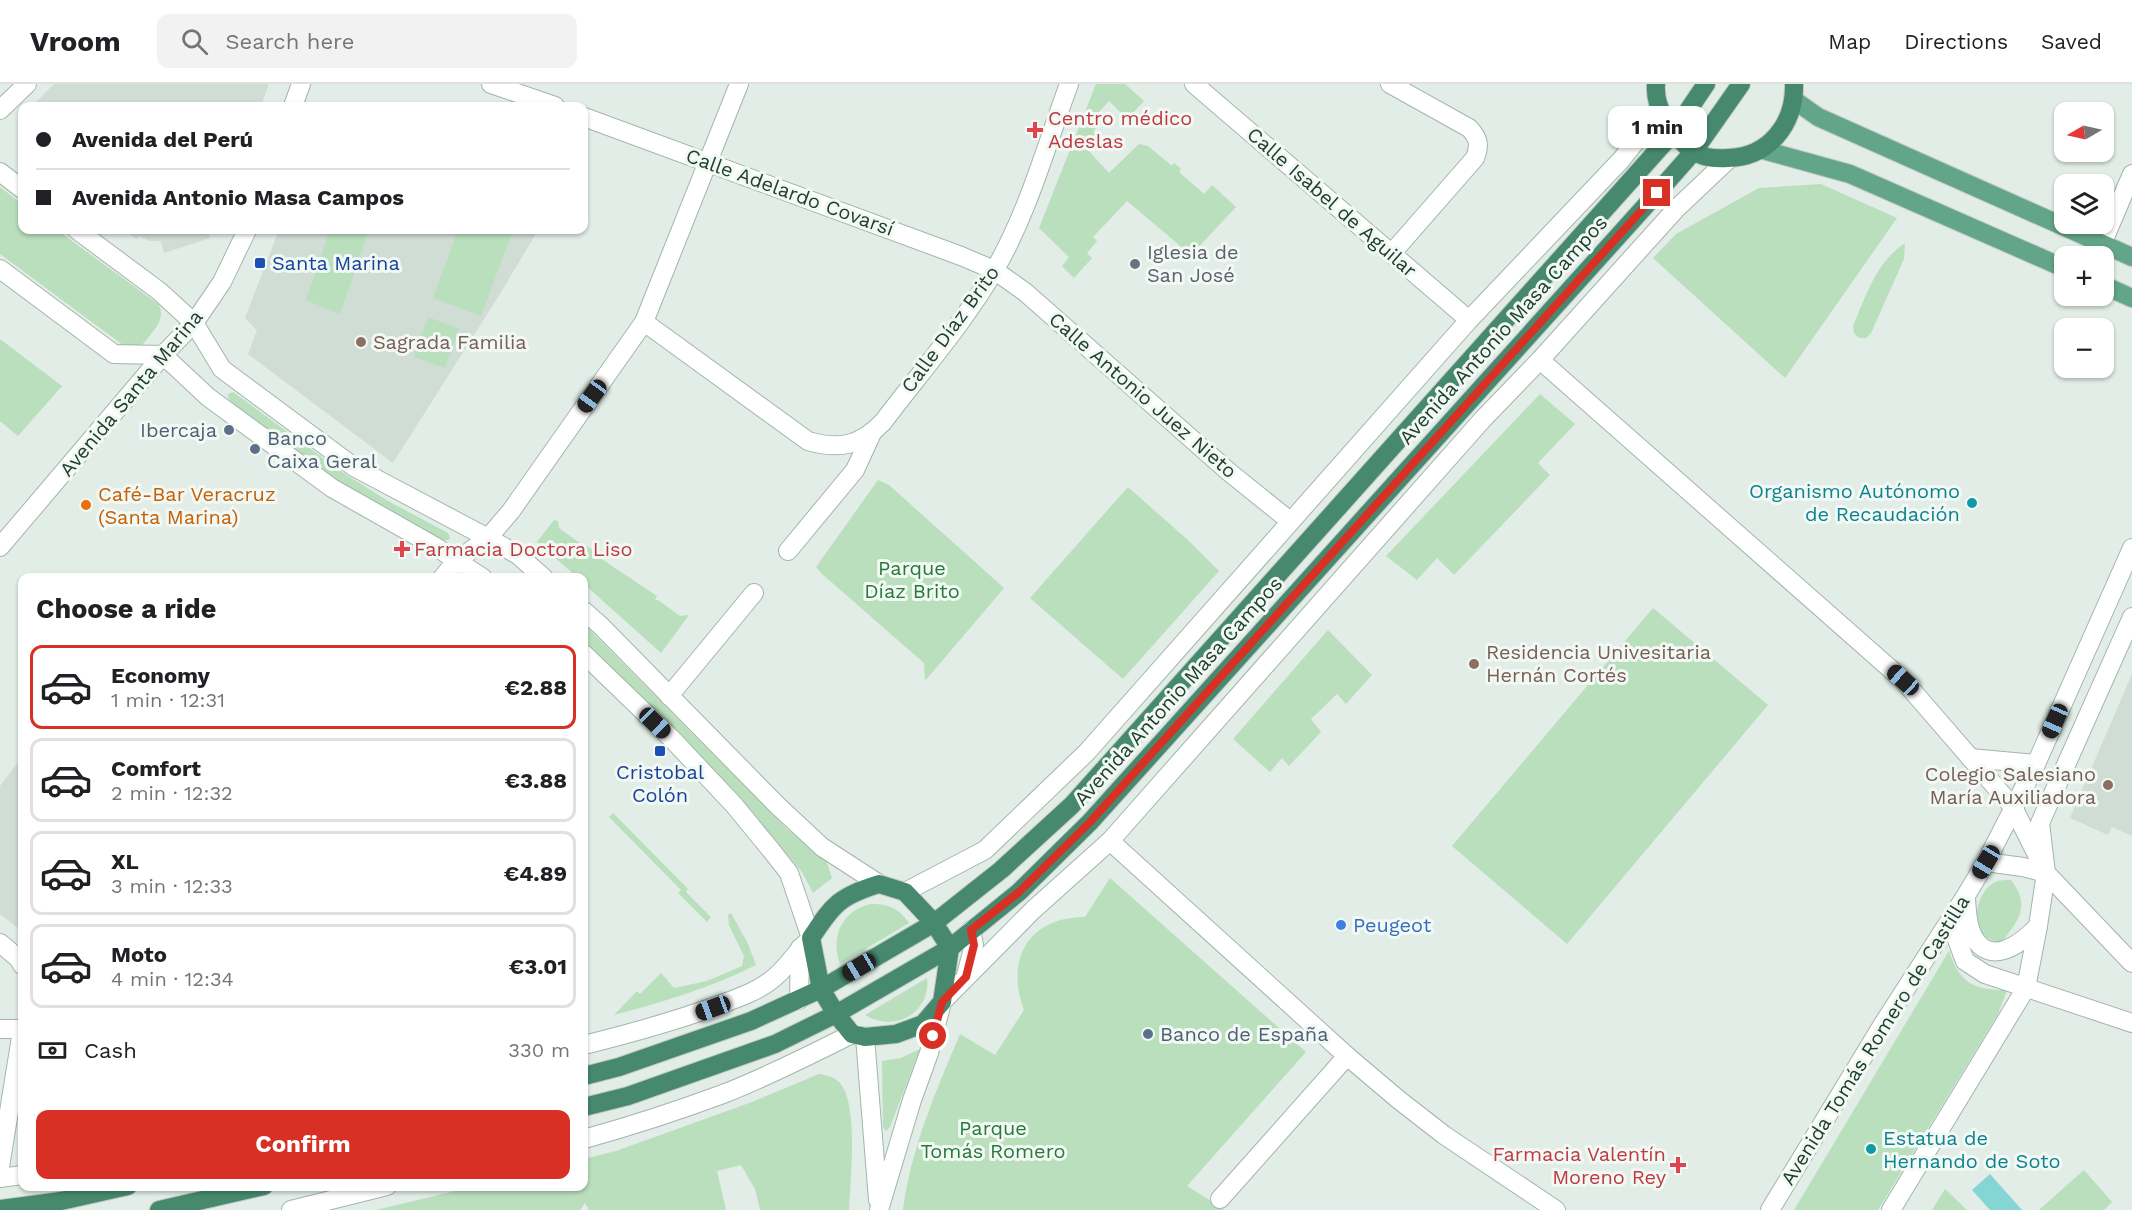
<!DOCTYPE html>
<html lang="en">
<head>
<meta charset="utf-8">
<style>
	body { margin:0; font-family:"Work Sans",sans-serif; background:#f2f2f2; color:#202124; height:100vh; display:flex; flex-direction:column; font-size:22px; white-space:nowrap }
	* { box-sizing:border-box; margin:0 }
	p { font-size:20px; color:#757577 }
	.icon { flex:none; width:33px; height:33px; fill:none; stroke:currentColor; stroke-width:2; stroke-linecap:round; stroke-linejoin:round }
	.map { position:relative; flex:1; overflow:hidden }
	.sheet { position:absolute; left:18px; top:489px; width:570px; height:618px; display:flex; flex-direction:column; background:#fff; border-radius:12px; box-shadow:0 2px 4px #0004 }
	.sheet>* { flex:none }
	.hud { position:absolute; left:18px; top:18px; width:570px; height:132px; border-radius:12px; box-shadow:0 2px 4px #0004; display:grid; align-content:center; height:132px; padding:0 18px; background:#fff }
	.needle { width:39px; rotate:261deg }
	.fabs { position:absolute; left:2054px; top:18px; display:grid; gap:12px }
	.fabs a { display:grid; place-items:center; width:60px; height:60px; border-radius:12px; background:#fff; box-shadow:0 2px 4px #0004; font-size:30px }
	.end { position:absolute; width:27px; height:27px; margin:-14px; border:8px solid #d93025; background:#fff; box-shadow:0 0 0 3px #fff }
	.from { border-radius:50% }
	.bubble { position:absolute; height:42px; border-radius:12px; background:#fff; box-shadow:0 2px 4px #0004; font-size:20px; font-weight:700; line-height:42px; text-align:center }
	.car { position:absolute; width:18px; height:36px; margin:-18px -9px; border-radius:8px; box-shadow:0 0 4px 2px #0007; background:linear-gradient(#222 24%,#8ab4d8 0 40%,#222 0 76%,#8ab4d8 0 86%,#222 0) }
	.hud b { display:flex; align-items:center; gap:21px; height:57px; font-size:22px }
	.hud b+b { border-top:2px solid #e0e0e0 }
	.hud i { width:15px; height:15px; background:#202124 }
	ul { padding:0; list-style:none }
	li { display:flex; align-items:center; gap:18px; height:84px; margin:0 12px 9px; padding:0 6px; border:3px solid #e0e0e0; border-radius:12px }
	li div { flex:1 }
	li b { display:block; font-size:22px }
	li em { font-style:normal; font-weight:700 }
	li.on { border-color:#d93025 }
	li>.icon { width:54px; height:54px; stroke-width:1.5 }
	h2 { padding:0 18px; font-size:27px; line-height:72px }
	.pay { display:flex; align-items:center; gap:15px; height:66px; padding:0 18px; font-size:22px }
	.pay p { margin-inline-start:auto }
	.action { display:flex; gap:12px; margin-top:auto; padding:12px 18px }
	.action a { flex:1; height:69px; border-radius:12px; background:#d93025; color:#fff; font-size:24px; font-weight:700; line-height:69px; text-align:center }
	header { display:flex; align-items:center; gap:36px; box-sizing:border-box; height:84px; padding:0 30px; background:#fff; border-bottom:2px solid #e0e0e0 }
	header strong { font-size:28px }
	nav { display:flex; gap:33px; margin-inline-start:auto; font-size:21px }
	.search { width:420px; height:54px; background:#f2f2f2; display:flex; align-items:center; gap:15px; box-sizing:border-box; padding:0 21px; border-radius:12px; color:#757577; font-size:22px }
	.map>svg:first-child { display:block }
	.built { fill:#cfddd4 }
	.green { fill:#b9dfbd }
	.water { fill:#86d5d5 }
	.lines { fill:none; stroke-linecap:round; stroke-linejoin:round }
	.minor-casing { stroke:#a3b5ac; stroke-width:20 }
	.tertiary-casing { stroke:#a3b5ac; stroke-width:20 }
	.primary-casing { stroke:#c1c9c5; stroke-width:20 }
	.trunk-casing { stroke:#c1c9c5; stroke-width:20 }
	.minor { stroke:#fff; stroke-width:18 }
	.tertiary { stroke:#fff; stroke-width:18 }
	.primary { stroke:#63a589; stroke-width:18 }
	.trunk { stroke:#46896e; stroke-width:18 }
	.route { stroke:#d93025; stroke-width:8 }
	.health-dot { fill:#e0444e; stroke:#f2f9f4; stroke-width:2 }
	.transit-dot { fill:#1a4fb4; stroke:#f2f9f4; stroke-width:2 }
	.worship-dot { fill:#6b7280; stroke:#f2f9f4; stroke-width:2 }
	.education-dot { fill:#8d6e63; stroke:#f2f9f4; stroke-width:2 }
	.service-dot { fill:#5c6f8a; stroke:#f2f9f4; stroke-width:2 }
	.culture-dot { fill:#0f9aa8; stroke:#f2f9f4; stroke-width:2 }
	.food-dot { fill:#e8710a; stroke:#f2f9f4; stroke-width:2 }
	.shop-dot { fill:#3f7fe0; stroke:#f2f9f4; stroke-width:2 }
	.labels { text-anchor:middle; stroke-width:6; stroke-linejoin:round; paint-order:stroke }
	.health-label { font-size:20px; fill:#be3a42; stroke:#f2f9f4; text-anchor:start }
	.street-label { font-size:20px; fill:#203f31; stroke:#f2f9f4 }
	.worship-label { font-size:20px; fill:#5b616d; stroke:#f2f9f4; text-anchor:start }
	.transit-label { font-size:20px; fill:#164399; stroke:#f2f9f4; text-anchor:start }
	.education-label { font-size:20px; fill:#785e54; stroke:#f2f9f4; text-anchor:start }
	.service-label { font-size:20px; fill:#4e5e75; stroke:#f2f9f4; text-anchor:start }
	.culture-label { font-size:20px; fill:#0d838f; stroke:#f2f9f4; text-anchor:end }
	.food-label { font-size:20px; fill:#c56008; stroke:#f2f9f4; text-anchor:start }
	.park-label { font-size:20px; fill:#28783a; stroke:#f2f9f4 }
	.shop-label { font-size:20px; fill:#366cbe; stroke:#f2f9f4; text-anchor:start }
</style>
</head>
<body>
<header>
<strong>Vroom</strong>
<div class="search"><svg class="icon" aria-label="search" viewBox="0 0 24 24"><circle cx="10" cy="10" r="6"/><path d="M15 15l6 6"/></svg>Search here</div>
<nav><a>Map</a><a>Directions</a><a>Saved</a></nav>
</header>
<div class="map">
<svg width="2132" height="1126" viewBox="0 0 2132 1126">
	<rect width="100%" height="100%" fill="#e1ede6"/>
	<!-- built -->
	<g class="built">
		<polygon points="54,0 269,0 261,22 32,22"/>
		<polygon points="124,146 207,146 210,154 164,169 161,157 149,157 139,152 137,155"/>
		<polygon points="279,146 538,146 503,205 393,379 248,270 257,246 245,234"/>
		<polygon points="2132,590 2132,752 2112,743 2108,751 2070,734"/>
		<polygon points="22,673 22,847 0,830 0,702"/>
	</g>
	<!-- green -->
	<g class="green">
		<polygon points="1096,0 1125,0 1144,17 1127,35 1109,17 1098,29 1104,36 1093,47 1098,54 1088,66 1109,89 1139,60 1148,62 1172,82 1174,79 1181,85 1179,88 1204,110 1212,101 1236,123 1191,171 1127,117 1093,153 1097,157 1087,169 1092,174 1074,194 1062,182 1069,173 1039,144"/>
		<polygon points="1821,100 1897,134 1785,294 1653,174 1676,150 1759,104"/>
		<path d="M0 103 22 120V146H57L158 220C168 235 151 249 142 261L139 263 127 264 0 170Z"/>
		<polygon points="330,146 353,146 367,151 340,230 306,216"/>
		<polygon points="458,146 513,146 481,232 433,214"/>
		<path d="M1905 159 1904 175 1871 249 1866 254H1859L1854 249 1853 242C1867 210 1875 180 1905 159Z"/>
		<polygon points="428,233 459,245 445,284 414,273"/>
		<polygon points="0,255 62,302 18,352 0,337"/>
		<polygon points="233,308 345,390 388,417 448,449 450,455 444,457 408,438 338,397 229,317 228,310"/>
		<polygon points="1540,310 1575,340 1538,379 1550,391 1454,491 1437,474 1417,496 1386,472"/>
		<polygon points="878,396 889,401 1004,504 925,597 924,579 821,489 816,483"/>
		<polygon points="1128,403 1190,458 1219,487 1123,595 1030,514"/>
		<polygon points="554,436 558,437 559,444 581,460 581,462 583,464 586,461 601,472 600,474 657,512 655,516 658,516 680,532 689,531 661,569 584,500 584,494 577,493 537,458"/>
		<polygon points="1653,524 1768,621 1567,860 1452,762"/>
		<polygon points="584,540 787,745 826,776 832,794 813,809 802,788 774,754 584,556"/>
		<polygon points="1328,546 1372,591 1346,620 1337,610 1311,635 1321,648 1289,682 1282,674 1270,688 1233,655"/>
		<polygon points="613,729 688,805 686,808 711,833 707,838 678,809 681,806 609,733"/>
		<path d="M1110 794 1306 968 1187 1102 1225 1126H903C911 1064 936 1007 960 950L995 971 1024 926C1005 876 1028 833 1085 833Z"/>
		<path d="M2011 796C2031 822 2019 836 2001 859 1994 857 1985 855 1981 848 1972 834 1979 808 1992 800 1997 796 2004 796 2011 796Z"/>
		<path d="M871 820C889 820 898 824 909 839L840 880C830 853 842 826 871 820Z"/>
		<path d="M731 829 748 860 756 881C710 904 663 918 614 931L637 907 640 910 661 889 674 904 707 897 742 882 744 872 729 841 728 831Z"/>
		<path d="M1949 867C1960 900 1974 906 2007 906L1998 930 1878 1126H1794Z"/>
		<path d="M927 894C931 929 894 949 865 931Z"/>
		<polygon points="920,965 890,1043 886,1047 883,1043 882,977 901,974"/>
		<path d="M819 990C827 991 834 993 840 999 859 1021 850 1098 849 1126H760L755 1105 741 1081 717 1087 726 1126H589L585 1119 580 1126H376L472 1103 584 1102V1075L616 1067 752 1018Z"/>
		<polygon points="2084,1086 2112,1118 2104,1126 2039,1126"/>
		<polygon points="1945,1105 1967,1126 1932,1126"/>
	</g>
	<!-- water -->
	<polygon class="water" points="1990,1090 2022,1126 1990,1126 1972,1106"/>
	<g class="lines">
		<defs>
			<g id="minor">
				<polyline points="491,0 555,22"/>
				<polyline points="1194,0 1469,236"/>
				<path d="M1390 0 1469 44C1479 54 1480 62 1475 74L1392 169"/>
				<polyline points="0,26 27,0"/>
				<polyline points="584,33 961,172 994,186 1025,208 1229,388 1290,437"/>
				<polyline points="0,88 22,105"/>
				<polyline points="77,146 159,207 194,239 222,285 354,383 488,454 518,471 544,494"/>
				<polyline points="2103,172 2102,160 2132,90"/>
				<polyline points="0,185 114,270 163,271 208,313 332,404 436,463 483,494"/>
				<path d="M644 238 808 357C839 366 860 362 883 338 920 289 963 240 994 187 1028 129 1046 62 1069 0"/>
				<polyline points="1540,276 1903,596 2013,723 2046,789"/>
				<polyline points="788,467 855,386 872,349"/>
				<polyline points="442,494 456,477 488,454 511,427 644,238 739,0"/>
				<polyline points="584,527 601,542 778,722 822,763 879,800"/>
				<path d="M584 570 672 655 734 721 771 766 789 789 811 854C796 867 786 886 770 897 754 909 735 915 716 922 673 938 628 950 584 961"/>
				<polyline points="669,612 754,509"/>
				<polyline points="1970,674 2036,680"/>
				<polyline points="1110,757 1347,972 1399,1016 1444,1051 1556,1126"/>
				<polyline points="1986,778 2023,783 2046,789 2132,879"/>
				<polyline points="905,808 985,766 1087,668 1469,236 1621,76 1660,27"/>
				<path d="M1966 815C1967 827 1967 841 1973 852 1990 884 2022 859 2038 842"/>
				<polyline points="1956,826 1956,853 1965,877 1985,890 2132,939"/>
				<polyline points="0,859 19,875 22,881"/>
				<polyline points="966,891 974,861 971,846"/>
				<polyline points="799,916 800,864"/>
				<polyline points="0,945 22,945"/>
				<polyline points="865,953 878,1116"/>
				<path d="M584 1055C631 1042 677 1027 723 1010 767 993 810 971 852 950"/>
				<polyline points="0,1083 22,947"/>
				<polyline points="0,1094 22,1091"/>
				<polyline points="1220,1115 1347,972"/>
				<polyline points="291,1126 387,1102"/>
				<polyline points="879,1126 912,1016 929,969 942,918 1033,826 1110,757 1483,335 1540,276 1676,125 1730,74"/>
				<polyline points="1770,1126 1883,940 1965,813 1986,778 2036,680 2132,464"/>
				<polyline points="1891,1126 2026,904 2038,842 2046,789 2040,739 2132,533"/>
			</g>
			<g id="tertiary">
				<polyline points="293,22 301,0"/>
				<polyline points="0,463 163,271 194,239 222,198 247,146"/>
			</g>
			<g id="primary">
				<polyline points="1794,16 1818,33 2132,173"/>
				<polyline points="1763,66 1850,90 2064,184"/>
				<polyline points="2103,201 2132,214"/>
			</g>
			<g id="trunk">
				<path d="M1656 0C1655 12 1659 25 1665 35 1672 47 1681 59 1693 67 1703 74 1716 75 1728 74 1769 73 1795 40 1794 0"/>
				<path d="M879 800 905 808 934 839 950 864 942 918 923 940 896 950 865 953 852 950 836 930 821 905 811 854C833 820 840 812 879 800Z"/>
				<polyline points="584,992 619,983 751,937 821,905 934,839 1001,786 1072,721 1673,49 1706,0"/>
				<polyline points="584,1023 628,1012 775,960 836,930 950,864 1019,808 1090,738 1657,109 1694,67 1741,0"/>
				<polyline points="0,1125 61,1117 128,1102"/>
				<polyline points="159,1126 264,1102"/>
			</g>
		</defs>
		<!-- minor casing -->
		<use href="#minor" class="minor-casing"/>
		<!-- tertiary casing -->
		<use href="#tertiary" class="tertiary-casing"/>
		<!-- primary casing -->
		<use href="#primary" class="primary-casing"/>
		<!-- trunk casing -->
		<use href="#trunk" class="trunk-casing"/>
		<!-- minor -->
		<use href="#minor" class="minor"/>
		<!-- tertiary -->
		<use href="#tertiary" class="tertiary"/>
		<!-- primary -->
		<use href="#primary" class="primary"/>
		<!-- trunk -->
		<use href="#trunk" class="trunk"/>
	</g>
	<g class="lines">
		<!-- route -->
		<polyline class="route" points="933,952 942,918 966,893 974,861 971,846 1019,808 1090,738 1657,109"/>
	</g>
	<!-- markers -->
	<g class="health-dot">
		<path d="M1032 37h6v6h6v6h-6v6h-6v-6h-6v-6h6z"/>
		<path d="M399 456h6v6h6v6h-6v6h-6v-6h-6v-6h6z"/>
		<path d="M1675 1072h6v6h6v6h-6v6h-6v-6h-6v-6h6z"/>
	</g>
	<g class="transit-dot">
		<rect x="254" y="173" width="12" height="12" rx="3"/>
		<rect x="654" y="661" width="12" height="12" rx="3"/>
	</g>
	<circle class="worship-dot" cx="1135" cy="180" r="6"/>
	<g class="education-dot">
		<circle cx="361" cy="258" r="6"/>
		<circle cx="1474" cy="580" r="6"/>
		<circle cx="2108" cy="701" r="6"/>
	</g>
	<g class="service-dot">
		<circle cx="229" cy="346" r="6"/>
		<circle cx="255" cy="365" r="6"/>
		<circle cx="1148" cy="950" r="6"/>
	</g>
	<g class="culture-dot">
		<circle cx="1972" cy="419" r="6"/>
		<circle cx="1871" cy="1065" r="6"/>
	</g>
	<circle class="food-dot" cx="86" cy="421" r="6"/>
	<circle class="shop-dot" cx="1341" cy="841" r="6"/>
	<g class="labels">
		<!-- health labels -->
		<g class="health-label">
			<text x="1048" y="41">Centro médico<tspan x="1048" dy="23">Adeslas</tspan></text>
			<text x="414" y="472">Farmacia Doctora Liso</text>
			<text x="1666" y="1077" text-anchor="end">Farmacia Valentín<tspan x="1666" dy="23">Moreno Rey</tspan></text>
		</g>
		<!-- street labels -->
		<g class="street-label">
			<text transform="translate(790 108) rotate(20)" y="7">Calle Adelardo Covarsí</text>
			<text transform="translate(1332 118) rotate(41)" y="7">Calle Isabel de Aguilar</text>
			<text transform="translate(950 245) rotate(-54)" y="7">Calle Díaz Brito</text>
			<text transform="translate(1503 246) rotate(-48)" y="7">Avenida Antonio Masa Campos</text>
			<text transform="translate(131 309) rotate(-50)" y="7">Avenida Santa Marina</text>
			<text transform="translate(1143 311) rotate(41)" y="7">Calle Antonio Juez Nieto</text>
			<text transform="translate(1178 607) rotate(-48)" y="7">Avenida Antonio Masa Campos</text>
			<text transform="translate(1875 956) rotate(-58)" y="7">Avenida Tomás Romero de Castilla</text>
		</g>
		<!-- worship labels -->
		<g class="worship-label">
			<text x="1147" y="175">Iglesia de<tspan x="1147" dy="23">San José</tspan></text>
		</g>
		<!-- transit labels -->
		<g class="transit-label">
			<text x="272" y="186">Santa Marina</text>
			<text x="660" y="695" text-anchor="middle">Cristobal<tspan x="660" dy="23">Colón</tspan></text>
		</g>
		<!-- education labels -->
		<g class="education-label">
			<text x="373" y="265">Sagrada Familia</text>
			<text x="1486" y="575">Residencia Univesitaria<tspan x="1486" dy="23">Hernán Cortés</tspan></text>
			<text x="2096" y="697" text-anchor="end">Colegio Salesiano<tspan x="2096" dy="23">María Auxiliadora</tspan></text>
		</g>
		<!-- service labels -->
		<g class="service-label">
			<text x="217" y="353" text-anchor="end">Ibercaja</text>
			<text x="267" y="361">Banco<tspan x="267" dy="23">Caixa Geral</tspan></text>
			<text x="1160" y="957">Banco de España</text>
		</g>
		<!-- culture labels -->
		<g class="culture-label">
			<text x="1960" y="414">Organismo Autónomo<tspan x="1960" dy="23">de Recaudación</tspan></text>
			<text x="1883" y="1061" text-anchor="start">Estatua de<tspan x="1883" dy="23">Hernando de Soto</tspan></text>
		</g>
		<!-- food labels -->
		<g class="food-label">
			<text x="98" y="417">Café-Bar Veracruz<tspan x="98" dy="23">(Santa Marina)</tspan></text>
		</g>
		<!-- park labels -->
		<g class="park-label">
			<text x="912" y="491">Parque<tspan x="912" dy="23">Díaz Brito</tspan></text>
			<text x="993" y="1051">Parque<tspan x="993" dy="23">Tomás Romero</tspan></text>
		</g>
		<!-- shop labels -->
		<g class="shop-label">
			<text x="1353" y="848">Peugeot</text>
		</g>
	</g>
</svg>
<div class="fabs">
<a><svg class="needle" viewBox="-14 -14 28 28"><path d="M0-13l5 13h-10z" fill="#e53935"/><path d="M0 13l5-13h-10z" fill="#757577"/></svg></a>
<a><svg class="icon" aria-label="layers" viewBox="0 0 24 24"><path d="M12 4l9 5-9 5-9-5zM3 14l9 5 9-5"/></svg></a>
<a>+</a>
<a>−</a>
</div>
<i class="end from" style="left:933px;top:952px"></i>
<i class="end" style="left:1657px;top:109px"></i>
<div class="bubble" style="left:1608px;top:22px;width:99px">1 min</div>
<i class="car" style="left:592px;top:312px;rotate:216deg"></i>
<i class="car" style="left:1903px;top:596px;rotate:312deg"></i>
<i class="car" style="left:2055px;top:637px;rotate:204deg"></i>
<i class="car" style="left:655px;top:639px;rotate:134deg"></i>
<i class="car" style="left:1986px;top:778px;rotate:211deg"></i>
<i class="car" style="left:859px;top:883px;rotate:239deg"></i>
<i class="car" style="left:713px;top:924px;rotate:250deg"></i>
<div class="hud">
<b><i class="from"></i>Avenida del Perú</b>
<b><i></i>Avenida Antonio Masa Campos</b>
</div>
<section class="sheet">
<h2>Choose a ride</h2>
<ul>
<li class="on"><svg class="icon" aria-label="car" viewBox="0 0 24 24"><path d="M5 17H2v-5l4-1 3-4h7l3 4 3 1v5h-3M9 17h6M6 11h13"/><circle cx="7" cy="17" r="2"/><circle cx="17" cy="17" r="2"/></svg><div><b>Economy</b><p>1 min · 12:31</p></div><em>€2.88</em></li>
<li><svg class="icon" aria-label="car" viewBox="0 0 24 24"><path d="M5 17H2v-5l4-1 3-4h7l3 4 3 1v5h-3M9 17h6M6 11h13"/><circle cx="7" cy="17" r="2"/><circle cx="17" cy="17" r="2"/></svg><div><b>Comfort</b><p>2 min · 12:32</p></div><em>€3.88</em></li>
<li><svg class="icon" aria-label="car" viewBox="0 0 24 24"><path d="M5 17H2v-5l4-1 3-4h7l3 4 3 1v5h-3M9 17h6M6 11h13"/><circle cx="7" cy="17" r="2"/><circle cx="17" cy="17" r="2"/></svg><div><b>XL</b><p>3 min · 12:33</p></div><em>€4.89</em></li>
<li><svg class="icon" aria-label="car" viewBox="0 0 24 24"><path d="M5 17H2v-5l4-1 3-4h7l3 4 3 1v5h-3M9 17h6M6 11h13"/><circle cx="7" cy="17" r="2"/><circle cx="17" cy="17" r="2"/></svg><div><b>Moto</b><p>4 min · 12:34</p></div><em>€3.01</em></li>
</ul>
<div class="pay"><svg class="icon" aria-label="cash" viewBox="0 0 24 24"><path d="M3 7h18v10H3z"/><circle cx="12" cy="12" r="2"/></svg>Cash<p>330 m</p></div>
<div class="action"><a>Confirm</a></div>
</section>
</div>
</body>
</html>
